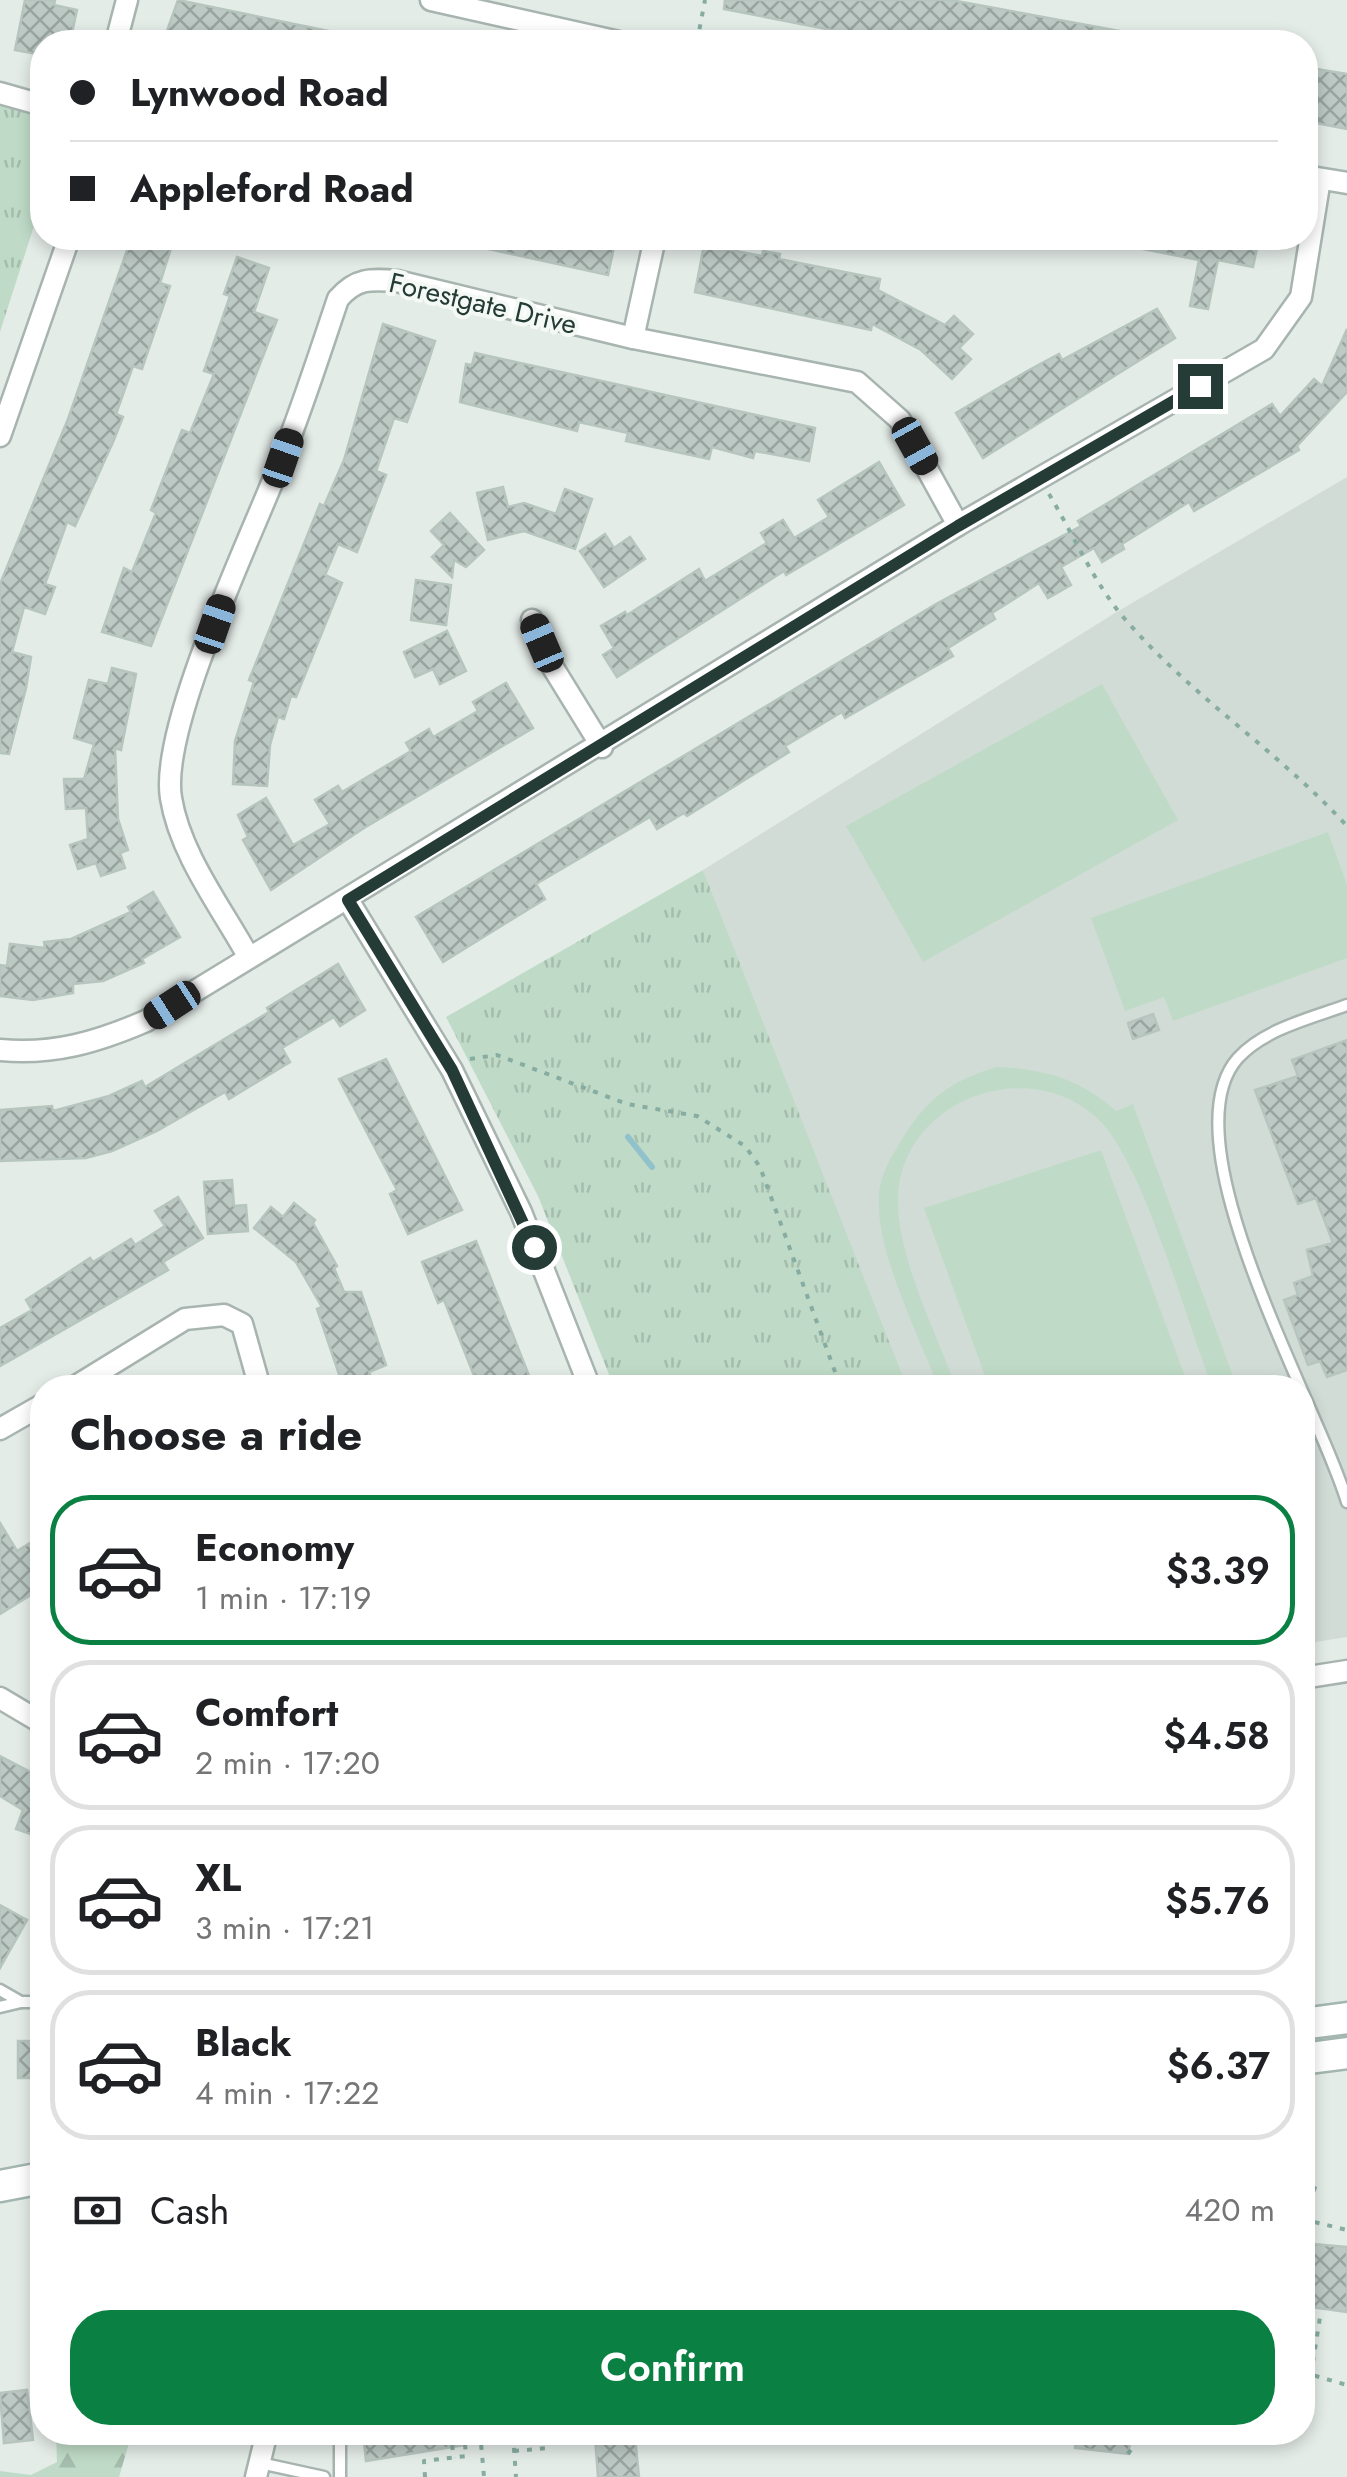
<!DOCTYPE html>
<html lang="en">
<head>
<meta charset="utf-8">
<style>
	body { margin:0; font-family:Jost,sans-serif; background:#f6f6f6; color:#202124; height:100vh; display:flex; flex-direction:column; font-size:38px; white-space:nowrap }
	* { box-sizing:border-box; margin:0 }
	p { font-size:32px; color:#757577 }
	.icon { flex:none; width:55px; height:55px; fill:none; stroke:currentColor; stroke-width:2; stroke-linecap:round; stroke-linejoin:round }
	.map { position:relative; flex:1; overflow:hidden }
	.sheet { position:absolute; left:30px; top:1375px; width:1285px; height:1070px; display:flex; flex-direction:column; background:#fff; border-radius:40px; box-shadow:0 5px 15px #0003 }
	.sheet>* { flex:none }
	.top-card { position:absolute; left:30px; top:30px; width:1288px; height:220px; border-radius:40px; box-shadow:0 5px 15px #0003; display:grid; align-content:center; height:220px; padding:0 40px; background:#fff }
	.end { position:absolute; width:45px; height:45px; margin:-22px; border:12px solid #253c36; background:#fff; box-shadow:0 0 0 5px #fff }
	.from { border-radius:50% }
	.car { position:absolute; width:30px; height:60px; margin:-30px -15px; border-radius:12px; box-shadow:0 0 8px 2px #0007; background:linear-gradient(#222 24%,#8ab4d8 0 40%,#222 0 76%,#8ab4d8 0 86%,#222 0) }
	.top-card b { display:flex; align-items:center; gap:35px; height:95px; font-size:38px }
	.top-card b+b { border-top:2px solid #e0e0e0 }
	.top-card i { width:25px; height:25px; background:#202124 }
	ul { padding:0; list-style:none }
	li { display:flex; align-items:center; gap:30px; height:150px; margin:0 20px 15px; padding:0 20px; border:5px solid #e0e0e0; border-radius:40px }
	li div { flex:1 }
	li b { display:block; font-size:38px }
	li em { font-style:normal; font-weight:600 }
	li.selected { border-color:#0b8043 }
	li>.icon { width:90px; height:90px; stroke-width:1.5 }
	h2 { padding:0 40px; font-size:45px; line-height:120px }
	.pay { display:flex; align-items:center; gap:25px; height:110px; padding:0 40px; font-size:38px }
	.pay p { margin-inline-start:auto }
	.cta { display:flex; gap:20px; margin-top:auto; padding:20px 40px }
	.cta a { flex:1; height:115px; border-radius:40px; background:#0b8043; color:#fff; font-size:40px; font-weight:600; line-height:115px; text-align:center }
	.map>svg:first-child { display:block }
	.built { fill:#d2dcd7 }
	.grass { fill:#bfdbc7 }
	.forest { fill:url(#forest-firs) }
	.park { fill:url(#park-tufts) }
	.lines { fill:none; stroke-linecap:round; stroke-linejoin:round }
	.stream { stroke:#91c1cb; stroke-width:6 }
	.building { fill:url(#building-cross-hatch); stroke:#b7c5bf; stroke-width:2.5 }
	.lane-casing { stroke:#a7b4af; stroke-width:15 }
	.street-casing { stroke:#a7b4af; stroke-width:25 }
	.secondary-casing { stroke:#a3b6b0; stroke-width:35 }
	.path { stroke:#87aca2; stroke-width:4; stroke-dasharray:5 8; stroke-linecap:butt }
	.lane { stroke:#fff; stroke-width:10 }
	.street { stroke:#fff; stroke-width:20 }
	.secondary { stroke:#fff; stroke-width:30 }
	.route { stroke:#253c36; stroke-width:12 }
	.labels { text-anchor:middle; stroke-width:8; stroke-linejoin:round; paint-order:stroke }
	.street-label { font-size:28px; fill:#253c36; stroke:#f4f9f6 }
</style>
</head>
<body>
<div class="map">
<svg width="1347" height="2477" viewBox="0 0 1347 2477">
	<defs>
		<pattern id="forest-firs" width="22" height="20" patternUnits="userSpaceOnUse" patternTransform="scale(2.5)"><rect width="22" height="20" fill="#bfdbc7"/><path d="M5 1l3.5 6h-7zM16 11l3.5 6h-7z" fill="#a4bdac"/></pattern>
		<pattern id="park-tufts" width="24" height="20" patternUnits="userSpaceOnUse" patternTransform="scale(2.5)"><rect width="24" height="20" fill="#bfdbc7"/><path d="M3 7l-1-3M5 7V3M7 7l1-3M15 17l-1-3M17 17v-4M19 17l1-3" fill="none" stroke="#a4bdac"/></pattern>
		<pattern id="building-cross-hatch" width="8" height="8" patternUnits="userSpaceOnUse" patternTransform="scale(2.5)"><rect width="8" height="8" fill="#bcc9c4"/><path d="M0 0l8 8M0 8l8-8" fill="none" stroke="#99a4a0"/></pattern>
	</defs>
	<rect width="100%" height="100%" fill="#e4ece8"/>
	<!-- built -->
	<polygon class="built" points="1347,477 1347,1637 1303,1644 1302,1388 904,1387 703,870 1115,613"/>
	<!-- grass -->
	<g class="grass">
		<polygon points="1102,684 1178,820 923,962 846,826"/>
		<polygon points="1328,832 1347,885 1347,958 1173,1021 1164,997 1125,1011 1091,918"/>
		<path d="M996 1067C1042 1068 1081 1079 1116 1111L1133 1104 1237 1387H1212C1188 1324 1143 1165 1101 1122 1032 1051 900 1099 898 1199 897 1257 936 1332 956 1387H938C919 1335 875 1251 879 1196 880 1173 894 1152 906 1133 930 1095 955 1080 996 1067Z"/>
		<polygon points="1101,1150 1189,1387 989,1387 924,1208"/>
	</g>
	<!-- forest -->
	<polygon class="forest" points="56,2433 132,2433 119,2477 0,2477 0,2471 31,2475 57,2462"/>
	<!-- park -->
	<g class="park">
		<polygon points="0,93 42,103 42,201 0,332"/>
		<polygon points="703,870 907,1387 614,1387 538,1196 446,1017"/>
	</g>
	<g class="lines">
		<!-- stream -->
		<polyline class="stream" points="628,1137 652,1167"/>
	</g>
	<!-- building -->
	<g class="building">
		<polygon points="25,0 55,0 54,5 77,10 70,42 42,42 42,55 15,50"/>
		<polygon points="178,0 343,34 342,42 163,42"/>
		<polygon points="725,0 951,0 1136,34 1136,42 893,42 724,9"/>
		<polygon points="1305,67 1347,74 1347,129 1305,121"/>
		<polygon points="146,238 172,245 160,283 170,286 142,369 133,366 116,414 123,417 113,442 75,526 67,522 45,584 55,587 45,614 24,607 12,652 31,657 26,688 9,754 0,753 0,584 68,419 131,239 144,243"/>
		<polygon points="476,238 616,238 608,275 475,246"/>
		<polygon points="1129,238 1259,238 1253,267 1218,260 1208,309 1190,306 1199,260 1128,246"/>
		<polygon points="704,245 762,256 763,251 780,254 779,259 880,279 878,290 945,325 954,316 973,334 959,348 971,359 952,379 921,350 872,324 871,330 695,292"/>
		<polygon points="237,257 269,268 254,312 277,320 151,646 102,632 124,568 132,572 156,513 151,510 182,430 190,433 214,374 204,371 230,296 224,294"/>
		<polygon points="1157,309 1175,338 983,458 956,413 1029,370 1059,354 1062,360"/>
		<polygon points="383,324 435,341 426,369 407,422 394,418 376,471 386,475 357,552 338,544 325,575 342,583 296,697 291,696 284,719 278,717 270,745 267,786 233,784 235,741 254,682 249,680 320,504 324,506 344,460"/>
		<polygon points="1347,329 1347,392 1297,446 1299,450 1194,511 1189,502 1122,544 1124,549 1102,562 1094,548 1061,567 1071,585 1048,598 1039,583 992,613 995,619 948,648 953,656 845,718 842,712 785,746 789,752 687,816 684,813 657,829 650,817 536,884 545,899 443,962 416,917 936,604 1081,526 1078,521 1272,404 1280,416 1314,379 1322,386"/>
		<polygon points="475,353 815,428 809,461 755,451 753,458 712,447 709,459 626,441 628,433 579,422 577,431 460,402 466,364 472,365"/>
		<polygon points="879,462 904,505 786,575 784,571 617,677 603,655 614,648 601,626 625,612 627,615 699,569 705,581 767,543 761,533 783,520 794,538 829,517 818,500"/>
		<polygon points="503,487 508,507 524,503 556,514 565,489 592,499 575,549 524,531 488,540 477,493"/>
		<polygon points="450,513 484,550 466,567 454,560 452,577 432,557 444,545 431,531"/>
		<polygon points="605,534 614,548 630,537 645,559 604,587 580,551"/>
		<polygon points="416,580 451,585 446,625 411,620"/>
		<polygon points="447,631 466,671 440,684 433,669 415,677 404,652"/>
		<polygon points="112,668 136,674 121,750 115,748 118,819 128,850 120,853 125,868 101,876 96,863 78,869 70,845 88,839 86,808 66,809 64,779 84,779 94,744 74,738 89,680 108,684"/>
		<polygon points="506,683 533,728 364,828 271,890 243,840 248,837 238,815 266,798 293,845 330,824 315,800 338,786 342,792 411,751 406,743 429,729 433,737 478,711 473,702"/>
		<polygon points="153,892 180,937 142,959 144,963 103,981 73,984 73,993 33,1000 0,996 0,965 7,966 10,944 45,948 44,942 71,939 131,912 128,907"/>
		<polygon points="338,964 365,1010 340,1026 334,1017 282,1048 290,1062 229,1099 225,1092 157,1131 112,1151 86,1158 0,1161 0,1110 52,1106 53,1111 109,1096 142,1081 145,1087 269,1012 267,1008"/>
		<polygon points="1153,1014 1159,1030 1133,1039 1128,1023"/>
		<polygon points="1347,1040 1347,1370 1327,1377 1320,1361 1308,1365 1284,1300 1298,1295 1294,1283 1313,1276 1307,1250 1333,1243 1316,1198 1298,1204 1255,1090 1298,1076 1292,1060"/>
		<polygon points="386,1059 462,1210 408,1234 390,1194 397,1190 339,1079"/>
		<polygon points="232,1180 234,1206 246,1205 248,1231 208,1234 204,1182"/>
		<polygon points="178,1197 203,1238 163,1262 168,1270 0,1366 0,1328 32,1310 26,1300 90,1258 93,1262 131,1239 135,1245 165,1226 155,1211"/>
		<polygon points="294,1203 315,1220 313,1223 337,1266 334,1268 344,1292 361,1292 386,1365 369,1372 375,1388 347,1388 342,1383 317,1309 322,1307 296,1262 254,1228 271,1207 283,1217"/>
		<polygon points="476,1241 520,1353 534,1388 479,1388 444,1300 438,1303 422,1262"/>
		<polygon points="0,1523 17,1551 30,1543 42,1564 42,1588 0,1614"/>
		<polygon points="0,1756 42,1778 42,1838 16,1829 23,1810 0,1796"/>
		<polygon points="0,1905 27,1920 0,1968"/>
		<rect x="18" y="2041" width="24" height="37"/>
		<polygon points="1302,2243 1347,2247 1347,2312 1302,2306"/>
		<polygon points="27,2390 33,2440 4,2443 0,2393"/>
		<polygon points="363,2432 465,2432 465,2445 366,2461"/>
		<polygon points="1077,2432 1132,2432 1128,2454 1075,2448"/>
		<polygon points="595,2437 635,2437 639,2477 598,2477"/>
	</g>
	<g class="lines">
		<defs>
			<g id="lane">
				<path d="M1347 1005C1312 1018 1264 1029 1238 1058 1164 1141 1319 1406 1347 1502"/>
				<polyline points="0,1990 21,2002 42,2002"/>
				<polyline points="0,2007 21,2002"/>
				<polyline points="260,2463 324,2477"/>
				<polyline points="340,2477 340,2432"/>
			</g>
			<g id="street">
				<polyline points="431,0 619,42"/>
				<polyline points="116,42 127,0"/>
				<polyline points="0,93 42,105"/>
				<polyline points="1305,176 1347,183"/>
				<polyline points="633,338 655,238"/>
				<polyline points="0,436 69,238"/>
				<polyline points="532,620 552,666 602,747"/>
				<polyline points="348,900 452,1070 521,1212 590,1388"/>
				<path d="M248 956C221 907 180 854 171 798 159 726 254 532 282 458 303 406 320 352 338 299 356 278 370 279 397 281L633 338 857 382 900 420 958 525"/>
				<path d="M0 1050C54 1055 97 1042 146 1021L958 525 1264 349 1301 297 1320 179"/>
				<polyline points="73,1388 185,1319 224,1315 242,1324 260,1388"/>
				<polyline points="0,1429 42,1405"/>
				<polyline points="1302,1678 1347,1671"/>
				<polyline points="0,1698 42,1723"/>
				<polyline points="256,2477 267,2432"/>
			</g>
			<g id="secondary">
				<polyline points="1302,2024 1347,2018"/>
				<polyline points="1302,2059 1347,2053"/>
				<polyline points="0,2186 42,2178"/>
			</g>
		</defs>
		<!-- lane casing -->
		<use href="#lane" class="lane-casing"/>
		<!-- street casing -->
		<use href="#street" class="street-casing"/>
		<!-- secondary casing -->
		<use href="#secondary" class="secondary-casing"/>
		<!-- path -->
		<g class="path">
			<polyline points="697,42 705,0"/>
			<path d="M1049 494C1073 534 1094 583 1124 618 1191 696 1278 751 1347 826"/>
			<polyline points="470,1059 497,1055 627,1104 697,1116 745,1146 760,1167 841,1388"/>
			<polyline points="1302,2193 1313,2193 1318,2179"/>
			<polyline points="1302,2219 1347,2230"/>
			<polyline points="1302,2372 1347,2385"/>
			<polyline points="1311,2375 1320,2317"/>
			<polyline points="480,2432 484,2477"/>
			<polyline points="513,2435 516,2477"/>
			<polyline points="452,2445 454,2458"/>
			<polyline points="514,2451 549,2448 548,2432"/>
			<polyline points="1128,2454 1143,2432"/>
			<polyline points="425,2477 424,2461 466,2456 465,2444"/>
		</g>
		<!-- lane -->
		<use href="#lane" class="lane"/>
		<!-- street -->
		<use href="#street" class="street"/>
		<!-- secondary -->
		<use href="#secondary" class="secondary"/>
	</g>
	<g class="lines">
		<!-- route -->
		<polyline class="route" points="534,1247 452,1070 348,900 958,526 1200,386"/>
	</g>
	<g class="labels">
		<!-- street labels -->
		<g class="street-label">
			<text transform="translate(483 303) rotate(13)" y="10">Forestgate Drive</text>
		</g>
	</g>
</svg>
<i class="end from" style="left:534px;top:1247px"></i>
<i class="end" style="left:1200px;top:386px"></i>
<i class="car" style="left:915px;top:446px;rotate:151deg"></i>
<i class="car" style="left:283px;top:458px;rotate:19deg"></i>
<i class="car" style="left:215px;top:624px;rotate:19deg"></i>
<i class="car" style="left:542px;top:643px;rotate:337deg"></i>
<i class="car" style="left:172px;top:1005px;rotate:237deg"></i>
<div class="top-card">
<b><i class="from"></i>Lynwood Road</b>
<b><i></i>Appleford Road</b>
</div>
<section class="sheet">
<h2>Choose a ride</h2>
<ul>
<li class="selected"><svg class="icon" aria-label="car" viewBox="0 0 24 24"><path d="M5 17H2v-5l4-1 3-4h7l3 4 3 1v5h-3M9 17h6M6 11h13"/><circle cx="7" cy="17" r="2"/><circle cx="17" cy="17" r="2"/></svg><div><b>Economy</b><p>1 min · 17:19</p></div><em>$3.39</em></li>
<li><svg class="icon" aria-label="car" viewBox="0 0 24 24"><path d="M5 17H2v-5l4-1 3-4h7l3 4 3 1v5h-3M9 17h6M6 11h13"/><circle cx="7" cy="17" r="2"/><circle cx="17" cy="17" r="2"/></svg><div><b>Comfort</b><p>2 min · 17:20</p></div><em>$4.58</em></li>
<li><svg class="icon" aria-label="car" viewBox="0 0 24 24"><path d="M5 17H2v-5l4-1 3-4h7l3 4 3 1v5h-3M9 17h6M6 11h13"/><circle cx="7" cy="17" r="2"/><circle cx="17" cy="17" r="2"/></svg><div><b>XL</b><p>3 min · 17:21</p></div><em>$5.76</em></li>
<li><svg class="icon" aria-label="car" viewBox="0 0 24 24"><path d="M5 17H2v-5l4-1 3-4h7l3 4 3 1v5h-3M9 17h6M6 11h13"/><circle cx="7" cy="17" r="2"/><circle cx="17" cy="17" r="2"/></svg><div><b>Black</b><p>4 min · 17:22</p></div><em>$6.37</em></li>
</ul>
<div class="pay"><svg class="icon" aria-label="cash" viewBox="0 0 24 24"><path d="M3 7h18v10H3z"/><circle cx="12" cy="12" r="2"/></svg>Cash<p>420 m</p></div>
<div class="cta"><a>Confirm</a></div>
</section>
</div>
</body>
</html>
